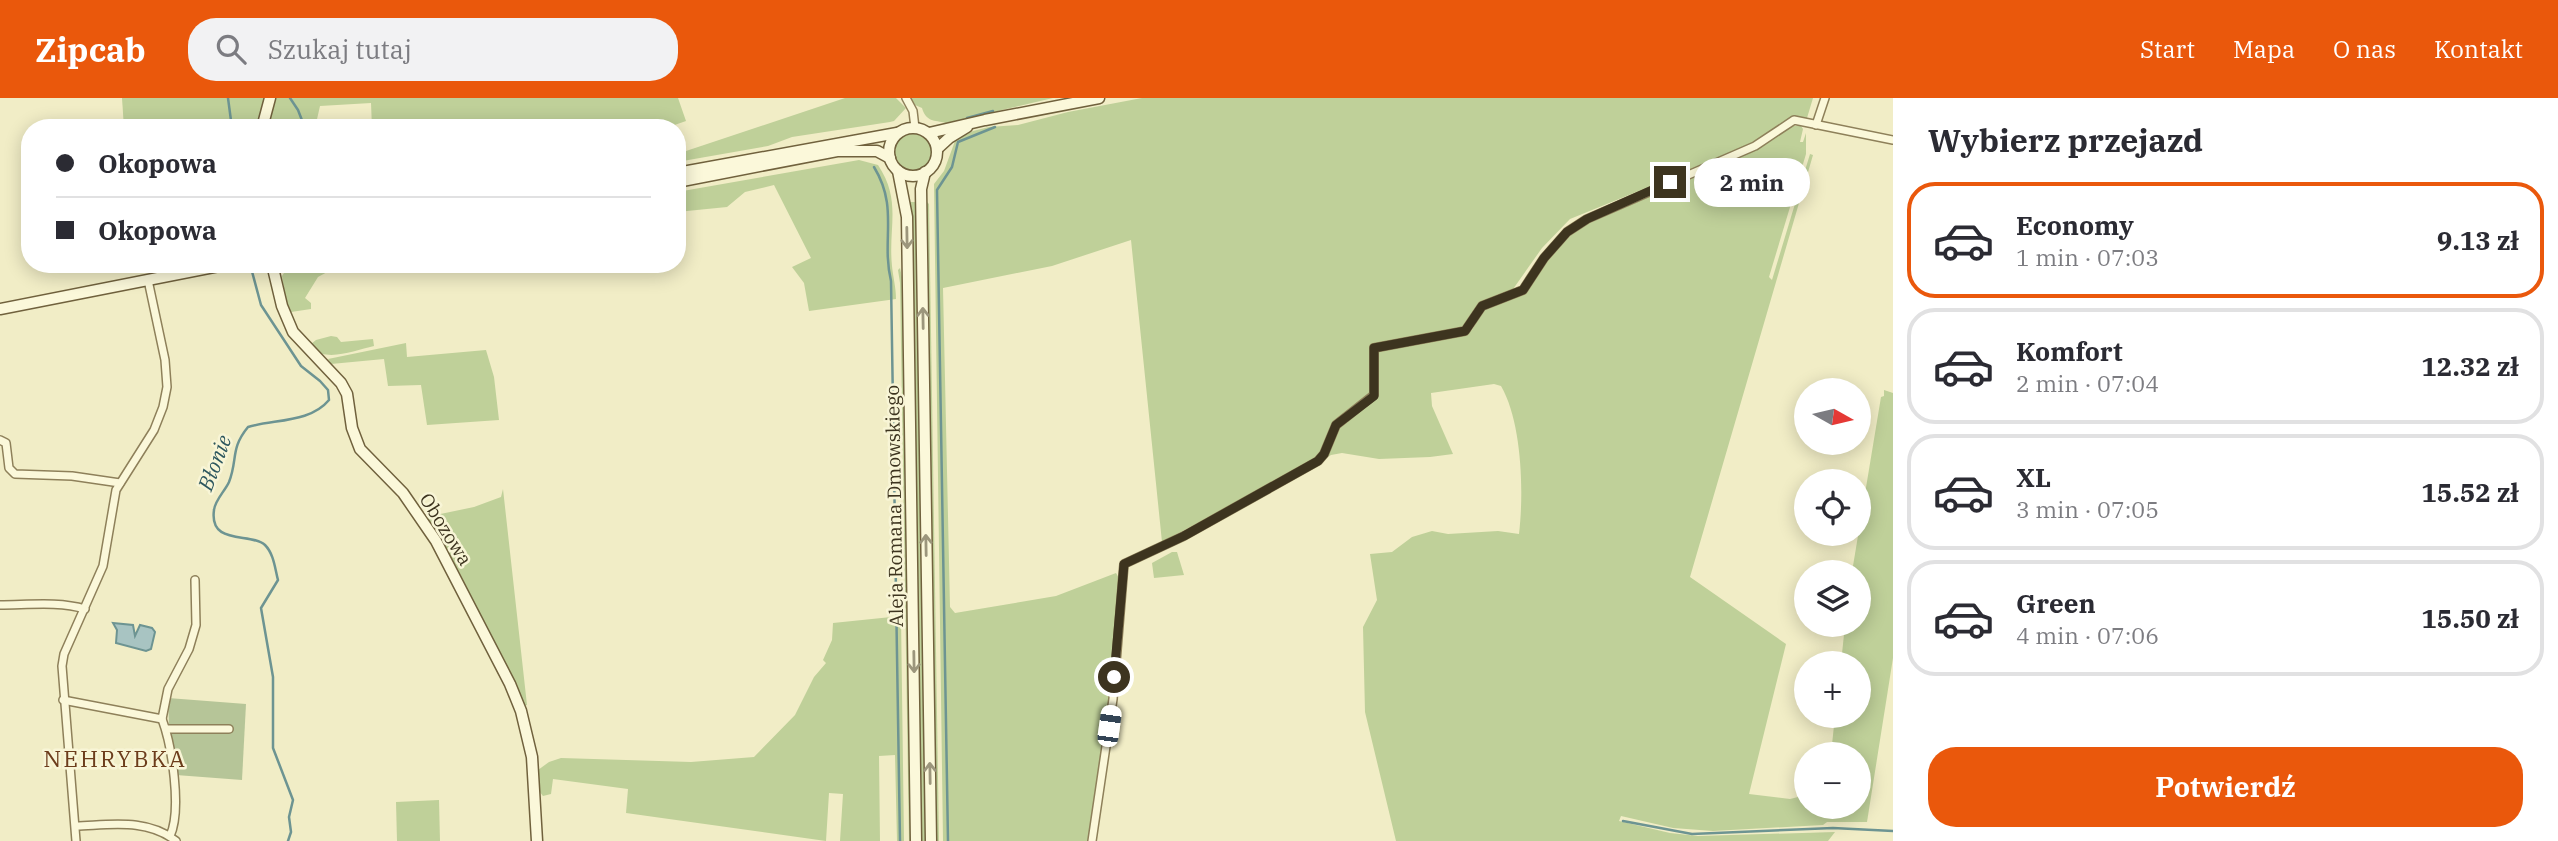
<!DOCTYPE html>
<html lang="pl">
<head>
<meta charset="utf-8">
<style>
	body { margin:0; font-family:"IBM Plex Serif",serif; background:#f2f2f3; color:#2b2b33; height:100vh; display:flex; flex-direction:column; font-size:26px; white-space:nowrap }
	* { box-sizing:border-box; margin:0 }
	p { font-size:23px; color:#7c7c81 }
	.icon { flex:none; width:38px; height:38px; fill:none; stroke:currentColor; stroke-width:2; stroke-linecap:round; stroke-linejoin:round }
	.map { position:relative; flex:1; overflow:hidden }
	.details { display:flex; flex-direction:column; background:#fff; width:665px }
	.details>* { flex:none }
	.guide { position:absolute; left:21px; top:21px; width:665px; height:154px; border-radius:28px; box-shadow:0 4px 18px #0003; display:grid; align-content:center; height:154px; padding:0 35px; background:#fff }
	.needle { width:46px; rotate:98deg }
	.buttons { position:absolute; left:1794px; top:280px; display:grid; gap:14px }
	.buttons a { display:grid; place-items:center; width:77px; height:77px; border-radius:50%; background:#fff; box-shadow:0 4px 18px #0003; font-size:35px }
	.end { position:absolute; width:32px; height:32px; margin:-16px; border:9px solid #3d341f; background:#fff; box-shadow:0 0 0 4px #fff }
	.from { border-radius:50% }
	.bubble { position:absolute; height:49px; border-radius:24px; background:#fff; box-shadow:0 4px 18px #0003; font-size:23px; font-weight:700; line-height:49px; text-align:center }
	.car { position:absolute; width:21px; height:42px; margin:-21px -10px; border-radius:9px; box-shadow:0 0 5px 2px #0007; background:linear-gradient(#fff 24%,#345 0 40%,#fff 0 76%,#345 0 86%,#fff 0) }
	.guide b { display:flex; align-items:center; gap:24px; height:66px; font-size:26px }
	.guide b+b { border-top:2px solid #e1e1e2 }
	.guide i { width:18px; height:18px; background:#2b2b33 }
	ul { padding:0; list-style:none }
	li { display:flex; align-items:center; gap:21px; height:116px; margin:0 14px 10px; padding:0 21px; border:4px solid #e1e1e2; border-radius:28px }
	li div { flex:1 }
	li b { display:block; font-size:26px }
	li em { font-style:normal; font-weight:700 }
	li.selected { border-color:#ea580c }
	li>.icon { width:63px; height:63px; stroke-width:1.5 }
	h2 { padding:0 35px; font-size:32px; line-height:84px }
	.primary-button { display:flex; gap:14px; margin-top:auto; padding:14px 35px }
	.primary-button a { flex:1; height:80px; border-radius:28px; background:#ea580c; color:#fff; font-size:28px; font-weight:700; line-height:80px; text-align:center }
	header { display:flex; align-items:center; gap:42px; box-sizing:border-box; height:98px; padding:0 35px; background:#ea580c; color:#fff }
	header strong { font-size:33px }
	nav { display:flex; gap:38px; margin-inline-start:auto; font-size:24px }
	.search { width:490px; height:63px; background:#f2f2f3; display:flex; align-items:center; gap:18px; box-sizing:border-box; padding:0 24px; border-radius:28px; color:#7c7c81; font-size:26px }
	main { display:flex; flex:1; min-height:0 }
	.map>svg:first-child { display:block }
	.green { fill:#bfd099 }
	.cemetery { fill:#b6c598 }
	.water { fill:#a8c4c2; stroke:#6d9492; stroke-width:2 }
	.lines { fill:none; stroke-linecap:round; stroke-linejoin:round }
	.stream { stroke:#6d9492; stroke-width:2.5 }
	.street-casing { stroke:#8e805a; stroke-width:10 }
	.secondary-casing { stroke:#70613d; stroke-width:13 }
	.street { stroke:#fbf8da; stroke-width:7 }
	.secondary { stroke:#fbf8da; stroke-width:10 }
	.oneway { stroke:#9c967c }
	.route { stroke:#3d341f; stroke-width:9 }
	.labels { text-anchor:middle; stroke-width:5; stroke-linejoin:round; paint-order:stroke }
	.street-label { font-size:19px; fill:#3d341f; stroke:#f8f5d6 }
	.water-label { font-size:21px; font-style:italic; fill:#2d575e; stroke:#f8f5d6 }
	.quarter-label { font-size:23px; letter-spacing:2px; fill:#6c3d1c; stroke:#f8f5d6 }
</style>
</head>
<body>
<header>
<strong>Zipcab</strong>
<div class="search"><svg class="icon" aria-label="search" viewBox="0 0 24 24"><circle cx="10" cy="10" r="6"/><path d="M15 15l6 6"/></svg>Szukaj tutaj</div>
<nav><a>Start</a><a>Mapa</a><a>O nas</a><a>Kontakt</a></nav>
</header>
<main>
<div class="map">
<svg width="1893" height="743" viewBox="0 0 1893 743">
	<rect width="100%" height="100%" fill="#f1edc6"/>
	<!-- green -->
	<g class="green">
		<polygon points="122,0 265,0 256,30 124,30"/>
		<polygon points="276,0 678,0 686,23 666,30 372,30 371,5 320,8 315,30 268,30"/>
		<polygon points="845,0 896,0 906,10 894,23 890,24 792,39 768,48 677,64 677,56"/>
		<path d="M911 0H1053L946 25C934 22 926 24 922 10L915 7Z"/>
		<path d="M1142 0H1813L1807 20 1791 19 1742 51 1570 121 1542 150 1511 194 1482 204 1474 212 1466 228 1376 246 1372 249 1377 252 1465 236 1472 232 1484 210 1523 196 1544 164 1576 132 1625 107 1739 59 1789 28H1801L1803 31 1800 44H1803L1806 35V56L1769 179 1772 182 1810 56 1813 57 1690 479 1786 546 1749 696 1790 701 1806 697V709H1858V656H1831L1835 618H1858V565H1841L1845 527H1858V474H1852L1881 299 1884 298V292L1893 295V560L1867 724H1827L1823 727 1713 733 1673 730 1621 718 1619 723 1670 735 1698 738 1835 734 1828 743H1396L1365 614 1363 529 1377 502 1370 456 1392 454 1412 439 1432 433 1448 436 1498 433 1519 436C1524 394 1522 324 1501 288L1494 286 1431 295 1432 308 1453 356 1430 359 1379 361 1342 355 1331 357 1296 379 1292 375 1162 444 1131 142 1052 168 943 190 950 509 955 515 1056 498 1116 475 1119 480 1109 614 1090 743H943L934 86 944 73 955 43 973 33 989 29 1018 27 1068 14Z"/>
		<circle cx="913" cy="54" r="18"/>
		<path d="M859 62 878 67C902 103 888 129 892 168 893 179 896 189 896 201L809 213 804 185 792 169 811 160 774 87 745 94 727 109 677 114V94Z"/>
		<polygon points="926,103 929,106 939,743 936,743"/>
		<polygon points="910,104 917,104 927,743 921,743"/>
		<polygon points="290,166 327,166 329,173 318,179 305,200 311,205 311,211 291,214 287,211 282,178"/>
		<polygon points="900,170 903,184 912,743 909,743 900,185 898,172"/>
		<path d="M331 238 337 239 341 244 373 241 374 248C355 252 329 264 312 251L311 246 316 242Z"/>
		<polygon points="406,245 407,259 486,252 494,279 499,322 427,327 421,287 388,288 384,261 331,266 328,261"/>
		<path d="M503 391 527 607 524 608C512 579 498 552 484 524 466 488 449 452 426 419L474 409 501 399Z"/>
		<polygon points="1172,454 1177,454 1184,477 1154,480 1152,465"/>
		<polygon points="901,518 904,743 897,743 895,657 879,658 880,743 840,743 843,696 829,695 826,743 626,715 628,691 553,681 551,696 543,698 539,693 537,683 538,672 549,664 561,660 691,664 754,659 795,617 814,579 826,565 823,562 832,542 833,525"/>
		<polygon points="439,702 440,743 397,743 396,704"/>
	</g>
	<!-- cemetery -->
	<polygon class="cemetery" points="168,600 246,606 242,682 176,677 169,628"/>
	<!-- water -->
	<polygon class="water" points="113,525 133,527 135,538 140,527 152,530 155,534 151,551 146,553 116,545 117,532"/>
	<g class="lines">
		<!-- stream -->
		<g class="stream">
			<polyline points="228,0 232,30"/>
			<polyline points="290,0 298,12 305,30"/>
			<polyline points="967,20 993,13"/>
			<path d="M874 69C899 110 881 141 891 183L900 743"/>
			<path d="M250 166 261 207 301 268 320 283 328 292 329 302C310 325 274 321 248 329 230 351 238 361 229 384 225 393 215 402 214 412 209 448 251 434 265 447 274 456 275 471 278 482L261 510 273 579V650L293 702 289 719 291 734 288 743"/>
			<polyline points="1623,723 1692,736 1833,730 1893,733"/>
			<polyline points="948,743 937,92 952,69 958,44 995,29"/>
		</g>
		<defs>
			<g id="street">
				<polyline points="906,0 913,13 915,30"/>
				<polyline points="1816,27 1825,0"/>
				<polyline points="0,342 6,345 9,370 15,376 72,378 120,385"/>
				<path d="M0 507C27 507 59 503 85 511"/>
				<polyline points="63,602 162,621 168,591 189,551 196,527 195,482"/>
				<path d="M162 621C172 648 182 712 170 738"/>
				<polyline points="166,631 229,631"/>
				<path d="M76 728C110 727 147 720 176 743"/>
				<polyline points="76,743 62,568 64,556 103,468 116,392 154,332 163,309 167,289 165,262 148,182"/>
				<polyline points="1092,743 1113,601 1124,466 1184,438 1318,363 1324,356 1336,327 1374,297 1374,250 1465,233 1482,208 1523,192 1544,160 1567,134 1587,121 1755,48 1794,22 1893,42"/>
			</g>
			<g id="secondary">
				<polyline points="262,30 270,0"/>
				<circle cx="913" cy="54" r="24"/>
				<polyline points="929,35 985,22 1099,0"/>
				<polyline points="937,51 949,40 967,29"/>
				<polyline points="898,73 907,119 916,743"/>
				<polyline points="925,74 921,91 931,743"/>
				<polyline points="677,75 897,35"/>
				<polyline points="677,84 837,53 877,53 890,60"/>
				<polyline points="272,166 282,208 293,234 341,285 347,296 352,330 360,351 403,395 436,443 510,586 521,613 532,659 537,743"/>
				<polyline points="0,211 229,166"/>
			</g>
		</defs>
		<!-- street casing -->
		<use href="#street" class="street-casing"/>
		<!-- secondary casing -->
		<use href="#secondary" class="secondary-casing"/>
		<!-- street -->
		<use href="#street" class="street"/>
		<!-- secondary -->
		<use href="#secondary" class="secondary"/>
	</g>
	<!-- one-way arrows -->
	<defs><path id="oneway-shaft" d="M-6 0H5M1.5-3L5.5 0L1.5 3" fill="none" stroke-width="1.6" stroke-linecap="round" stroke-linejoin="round" transform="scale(1.75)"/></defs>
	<g class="oneway">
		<use href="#oneway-shaft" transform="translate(907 140) rotate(89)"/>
		<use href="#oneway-shaft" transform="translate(923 220) rotate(-91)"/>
		<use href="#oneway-shaft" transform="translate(926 447) rotate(-91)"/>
		<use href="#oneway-shaft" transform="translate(914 564) rotate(89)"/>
		<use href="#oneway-shaft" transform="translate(930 675) rotate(-91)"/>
	</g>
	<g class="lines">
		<!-- route -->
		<polyline class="route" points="1114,579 1124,466 1184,438 1318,363 1324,356 1336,327 1374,298 1374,250 1465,233 1482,208 1523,192 1544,160 1567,134 1587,121 1670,84"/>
	</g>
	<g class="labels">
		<!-- street labels -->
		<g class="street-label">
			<text transform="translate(894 408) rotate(-91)" y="7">Aleja Romana Dmowskiego</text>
			<text transform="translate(446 431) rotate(58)" y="7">Obozowa</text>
		</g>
		<!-- water labels -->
		<g class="water-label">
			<text transform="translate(215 365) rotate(-69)" y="7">Błonie</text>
		</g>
		<!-- quarter labels -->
		<g class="quarter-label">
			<text x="115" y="669">NEHRYBKA</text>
		</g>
	</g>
</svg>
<div class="buttons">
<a><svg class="needle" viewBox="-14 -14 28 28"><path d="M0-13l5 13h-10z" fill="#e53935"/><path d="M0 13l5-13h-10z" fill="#7c7c81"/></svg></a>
<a><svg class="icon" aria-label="locate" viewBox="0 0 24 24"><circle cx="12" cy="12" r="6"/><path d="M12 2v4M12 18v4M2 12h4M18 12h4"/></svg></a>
<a><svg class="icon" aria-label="layers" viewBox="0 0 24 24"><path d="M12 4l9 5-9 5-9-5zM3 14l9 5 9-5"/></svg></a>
<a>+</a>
<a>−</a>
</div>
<i class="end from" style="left:1114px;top:579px"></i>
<i class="end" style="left:1670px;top:84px"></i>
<div class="bubble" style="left:1694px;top:60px;width:116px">2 min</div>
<i class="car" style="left:1109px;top:628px;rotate:8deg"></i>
<div class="guide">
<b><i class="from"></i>Okopowa</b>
<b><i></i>Okopowa</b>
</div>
</div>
<section class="details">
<h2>Wybierz przejazd</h2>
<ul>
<li class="selected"><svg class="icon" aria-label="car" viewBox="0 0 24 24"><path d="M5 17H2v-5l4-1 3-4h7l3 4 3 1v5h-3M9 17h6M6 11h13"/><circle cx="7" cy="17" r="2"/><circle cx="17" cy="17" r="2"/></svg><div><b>Economy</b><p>1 min · 07:03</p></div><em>9.13 zł</em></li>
<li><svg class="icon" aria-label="car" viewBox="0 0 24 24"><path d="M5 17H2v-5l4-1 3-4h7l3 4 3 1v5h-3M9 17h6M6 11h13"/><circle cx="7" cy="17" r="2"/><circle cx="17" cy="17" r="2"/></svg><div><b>Komfort</b><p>2 min · 07:04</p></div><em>12.32 zł</em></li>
<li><svg class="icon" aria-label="car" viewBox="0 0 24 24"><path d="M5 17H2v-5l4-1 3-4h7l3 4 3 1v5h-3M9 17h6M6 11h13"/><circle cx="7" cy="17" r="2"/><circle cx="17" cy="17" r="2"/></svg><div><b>XL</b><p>3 min · 07:05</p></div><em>15.52 zł</em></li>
<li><svg class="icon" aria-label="car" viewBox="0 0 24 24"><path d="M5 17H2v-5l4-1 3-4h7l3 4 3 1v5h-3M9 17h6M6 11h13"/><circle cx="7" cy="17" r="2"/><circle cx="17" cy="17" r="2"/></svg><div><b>Green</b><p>4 min · 07:06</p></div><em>15.50 zł</em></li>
</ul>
<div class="primary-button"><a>Potwierdź</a></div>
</section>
</main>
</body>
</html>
